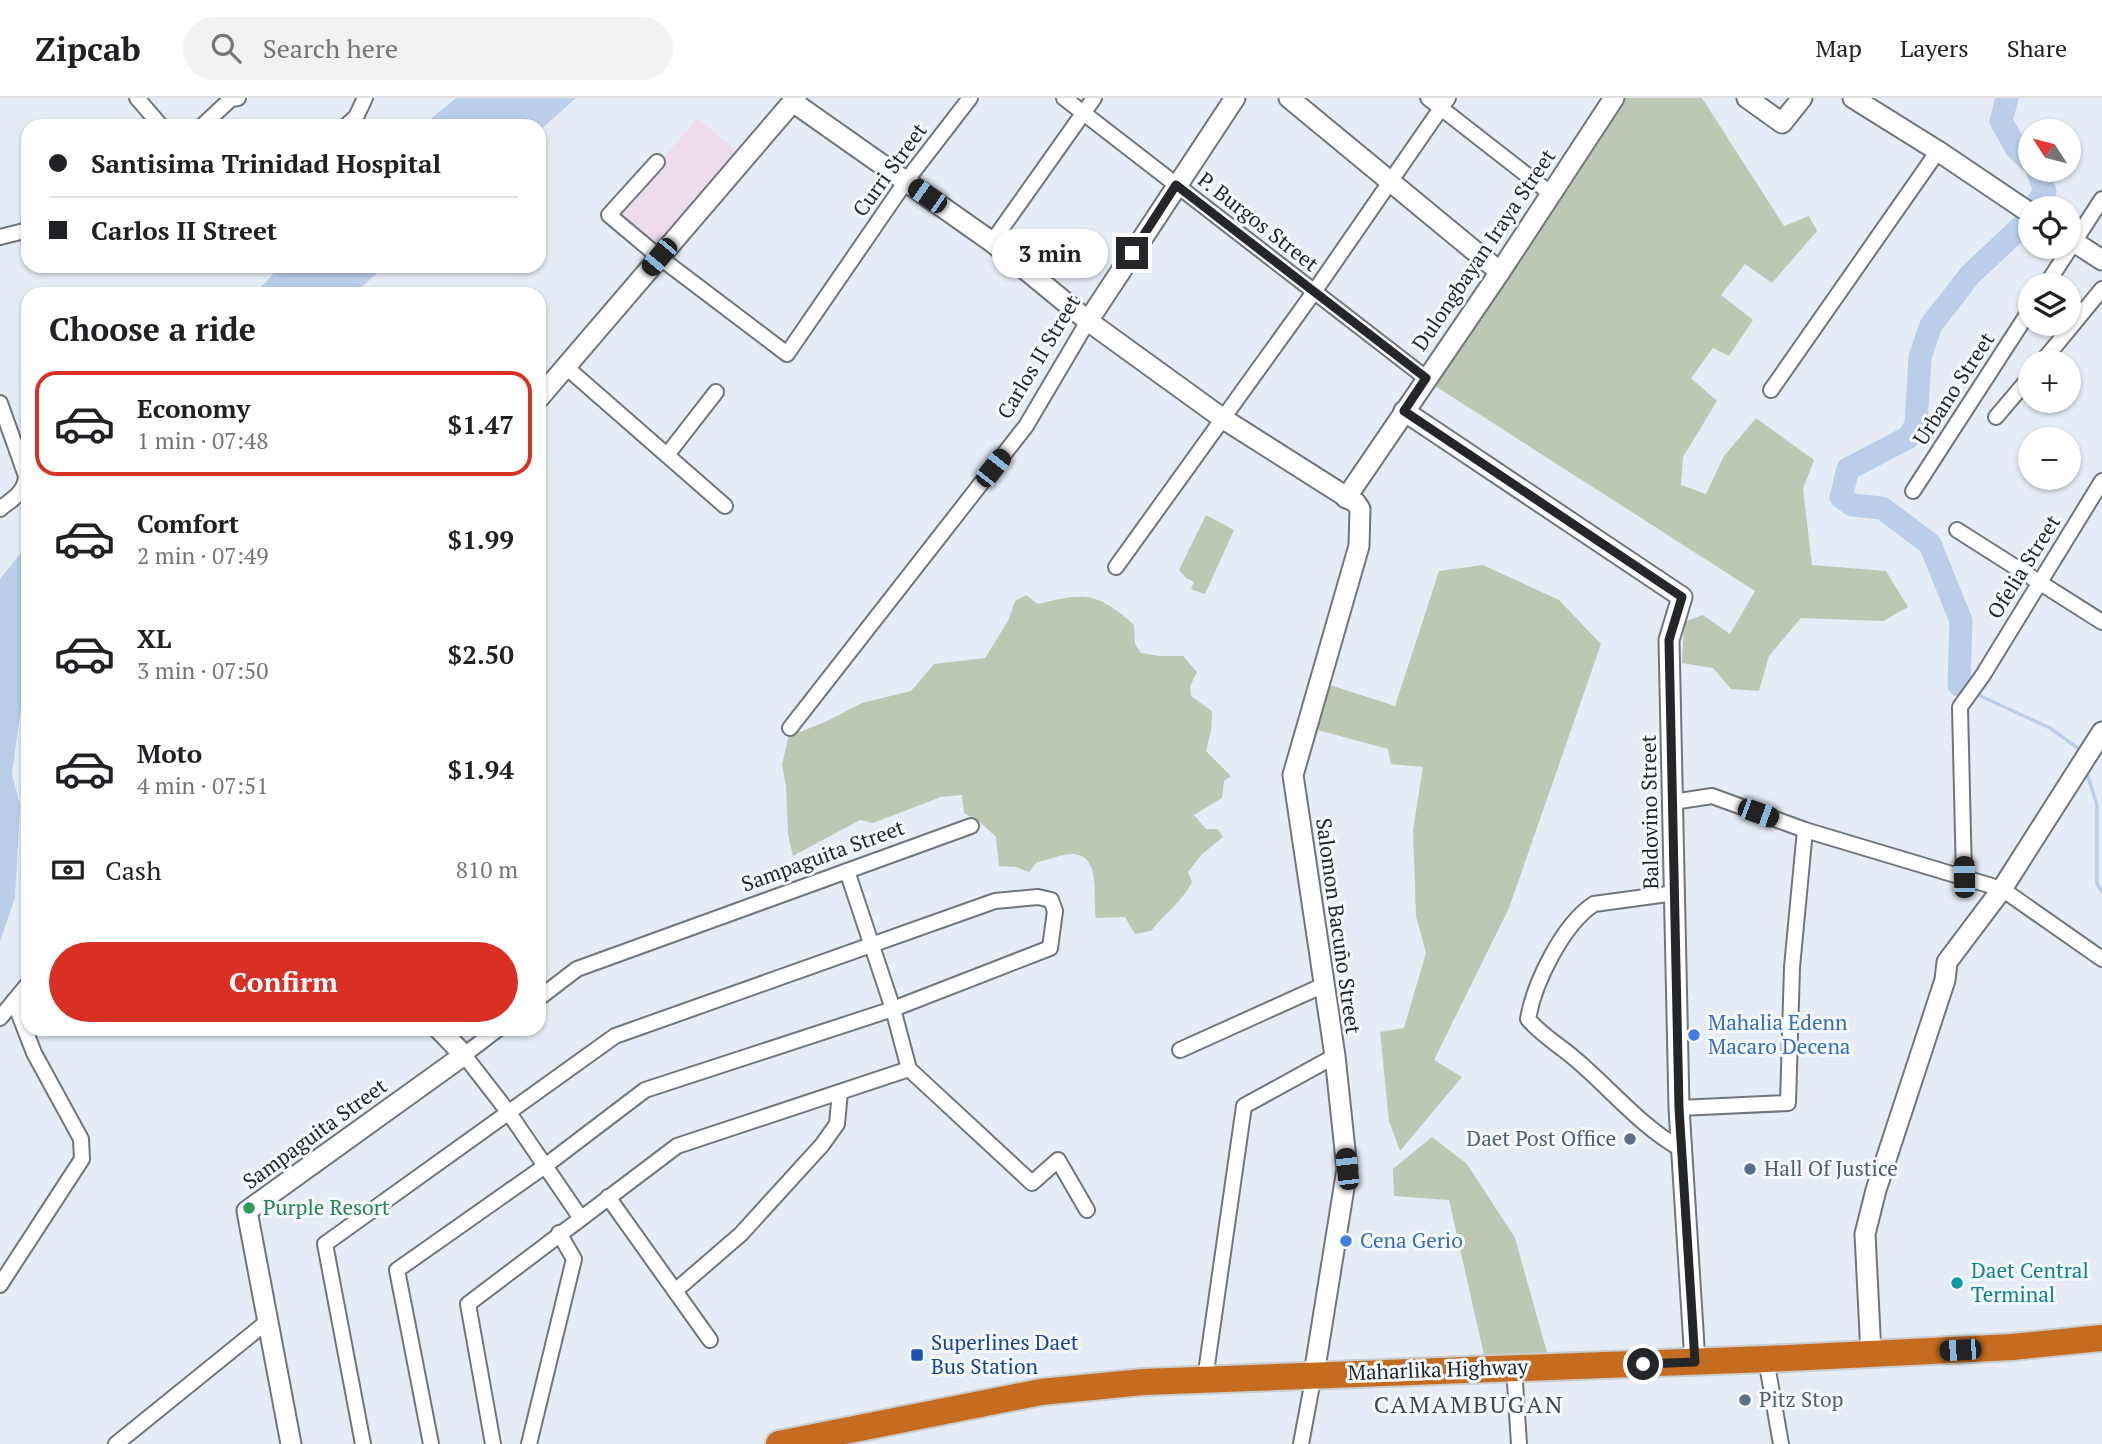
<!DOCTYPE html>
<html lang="en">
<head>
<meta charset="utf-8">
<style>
	body { margin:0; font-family:"PT Serif",serif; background:#f2f2f2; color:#202124; height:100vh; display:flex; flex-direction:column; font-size:26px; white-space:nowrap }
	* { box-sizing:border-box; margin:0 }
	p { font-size:23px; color:#757577 }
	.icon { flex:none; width:38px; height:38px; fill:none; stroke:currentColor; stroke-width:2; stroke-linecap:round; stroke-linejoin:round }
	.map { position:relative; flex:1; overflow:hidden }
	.side { position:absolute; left:21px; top:189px; width:525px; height:749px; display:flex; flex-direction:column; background:#fff; border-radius:21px; box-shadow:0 2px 5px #0004 }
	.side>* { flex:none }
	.guide { position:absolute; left:21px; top:21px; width:525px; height:154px; border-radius:21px; box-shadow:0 2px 5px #0004; display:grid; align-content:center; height:154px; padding:0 28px; background:#fff }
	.needle { width:46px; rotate:306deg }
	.fabs { position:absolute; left:2018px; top:21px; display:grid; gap:14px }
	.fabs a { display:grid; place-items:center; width:63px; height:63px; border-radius:50%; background:#fff; box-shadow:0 2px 5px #0004; font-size:35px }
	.end { position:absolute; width:32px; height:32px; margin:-16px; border:9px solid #242629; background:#fff; box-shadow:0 0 0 4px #fff }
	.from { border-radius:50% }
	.bubble { position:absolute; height:49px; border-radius:24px; background:#fff; box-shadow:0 2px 5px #0004; font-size:23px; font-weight:600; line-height:49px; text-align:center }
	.car { position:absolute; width:21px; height:42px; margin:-21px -10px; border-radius:9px; box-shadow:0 0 5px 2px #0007; background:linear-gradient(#222 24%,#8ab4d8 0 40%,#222 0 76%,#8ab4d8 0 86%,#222 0) }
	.guide b { display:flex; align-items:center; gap:24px; height:66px; font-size:26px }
	.guide b+b { border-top:2px solid #e0e0e0 }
	.guide i { width:18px; height:18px; background:#202124 }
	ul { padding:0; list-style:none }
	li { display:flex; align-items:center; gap:21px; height:105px; margin:0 14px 10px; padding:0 14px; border:4px solid transparent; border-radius:21px }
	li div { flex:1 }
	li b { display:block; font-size:26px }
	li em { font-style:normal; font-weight:600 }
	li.on { border-color:#d93025 }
	li>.icon { width:63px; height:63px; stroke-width:1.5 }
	h2 { padding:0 28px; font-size:32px; line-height:84px }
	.pay { display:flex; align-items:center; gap:18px; height:77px; padding:0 28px; font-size:26px }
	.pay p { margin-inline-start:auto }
	.primary-button { display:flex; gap:14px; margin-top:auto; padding:14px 28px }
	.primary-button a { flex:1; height:80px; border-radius:42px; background:#d93025; color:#fff; font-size:28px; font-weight:600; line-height:80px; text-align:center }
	header { display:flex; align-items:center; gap:42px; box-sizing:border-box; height:98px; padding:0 35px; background:#fff; border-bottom:2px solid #e0e0e0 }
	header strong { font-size:33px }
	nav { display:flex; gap:38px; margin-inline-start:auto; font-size:24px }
	.search { width:490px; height:63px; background:#f2f2f2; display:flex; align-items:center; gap:18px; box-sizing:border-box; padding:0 24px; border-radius:38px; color:#757577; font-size:26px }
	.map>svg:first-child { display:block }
	.medical { fill:#eedbeb }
	.green { fill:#bcc8b3 }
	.water { fill:#baceea }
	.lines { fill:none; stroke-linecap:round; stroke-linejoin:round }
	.stream { stroke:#baceea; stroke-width:3.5 }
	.river { stroke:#baceea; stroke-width:23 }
	.street-casing { stroke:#71767d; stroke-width:18 }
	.secondary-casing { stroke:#71767d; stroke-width:23 }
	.highway-casing { stroke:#cacbcc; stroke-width:30 }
	.street { stroke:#fff; stroke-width:14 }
	.secondary { stroke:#fff; stroke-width:19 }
	.highway { stroke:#c56c20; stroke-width:26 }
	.route { stroke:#242629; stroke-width:9 }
	.shop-dot { fill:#3f7fe0; stroke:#f6f9fe; stroke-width:2.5 }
	.service-dot { fill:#5c6f8a; stroke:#f6f9fe; stroke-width:2.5 }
	.leisure-dot { fill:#2e9e5b; stroke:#f6f9fe; stroke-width:2.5 }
	.culture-dot { fill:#0f9aa8; stroke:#f6f9fe; stroke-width:2.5 }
	.transit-dot { fill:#1a4fb4; stroke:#f6f9fe; stroke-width:2.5 }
	.labels { text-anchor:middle; stroke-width:6; stroke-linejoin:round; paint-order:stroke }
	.street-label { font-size:21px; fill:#242629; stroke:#f6f9fe }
	.shop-label { font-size:21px; fill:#366cbe; stroke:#f6f9fe; text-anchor:start }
	.service-label { font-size:21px; fill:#4e5e75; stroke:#f6f9fe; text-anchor:start }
	.leisure-label { font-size:21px; fill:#27864d; stroke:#f6f9fe; text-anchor:start }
	.culture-label { font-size:21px; fill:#0d838f; stroke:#f6f9fe; text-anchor:start }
	.transit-label { font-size:21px; fill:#164399; stroke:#f6f9fe; text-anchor:start }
	.quarter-label { font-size:24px; letter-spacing:2px; fill:#41454c; stroke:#f6f9fe }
</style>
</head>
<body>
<header>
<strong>Zipcab</strong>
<div class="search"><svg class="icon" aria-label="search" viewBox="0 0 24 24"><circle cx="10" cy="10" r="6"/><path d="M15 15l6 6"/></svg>Search here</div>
<nav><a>Map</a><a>Layers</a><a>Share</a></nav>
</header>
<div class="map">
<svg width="2102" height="1346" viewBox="0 0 2102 1346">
	<rect width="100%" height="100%" fill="#e6ecf5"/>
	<!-- medical -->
	<polygon class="medical" points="698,20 738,55 654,151 613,117"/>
	<!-- green -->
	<g class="green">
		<polygon points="1623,0 1702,0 1784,128 1809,118 1817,133 1772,185 1745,166 1721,197 1753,222 1729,258 1713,250 1691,280 1717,303 1683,359 1681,387 1706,396 1724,358 1756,320 1814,362 1803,391 1812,467 1886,473 1908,509 1883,523 1801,520 1769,558 1759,593 1731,591 1713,570 1682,565 1684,524 1703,517 1730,536 1755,493 1432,286"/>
		<polygon points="1206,417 1234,432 1205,496 1191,491 1194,484 1186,480 1179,472"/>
		<polygon points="1483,467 1559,502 1601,546 1509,810 1434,962 1462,979 1400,1053 1389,1023 1380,934 1404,930 1426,855 1416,818 1413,732 1423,669 1391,666 1388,651 1310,630 1324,585 1395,608 1439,473"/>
		<path d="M1026 497 1038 506C1084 494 1098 494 1134 527L1135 546 1141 555 1159 558H1183L1197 574 1190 588 1191 598 1212 613 1211 633 1206 653 1231 678 1224 683 1222 700 1194 717 1206 731H1218L1223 739 1201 757 1188 774 1192 784C1181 805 1165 815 1151 833L1135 836 1125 819 1096 820C1092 801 1102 760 1075 756 1064 755 1048 762 1037 764L1029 774 1016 769 999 768 996 739 981 725 964 715 962 697 941 699 873 725 860 722 793 758 788 736 786 688 782 667 791 627 800 634 827 623 862 605 911 593 934 566 985 560 1008 523 1015 503Z"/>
		<polygon points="1432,1039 1467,1066 1515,1140 1548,1258 1484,1257 1449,1102 1394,1098 1393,1071"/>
	</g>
	<!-- water -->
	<g class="water">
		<polygon points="456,0 576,0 539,33 539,28 422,28"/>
		<polygon points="281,168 385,168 354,196 254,196"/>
		<polygon points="28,446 28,581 23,594 12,676 20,707 15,800 0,843 0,481"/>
	</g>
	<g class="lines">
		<!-- stream -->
		<g class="stream">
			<polyline points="1959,587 1967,591"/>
			<polyline points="1974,595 2050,630 2079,651 2081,656"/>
			<polyline points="2086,673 2097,707 2097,786 2102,794"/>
		</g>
		<!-- river -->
		<g class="river">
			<polyline points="2007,0 2001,23 2016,50 2030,63"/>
			<polyline points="2034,110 2045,93 2037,72"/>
			<polyline points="1959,587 1961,523 1930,446 1882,410 1852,407 1841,399 1848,371 1909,339 1916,326 1920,259 1931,227 1970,177 2024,126 2030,117"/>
		</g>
		<defs>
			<g id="street">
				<polyline points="137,0 161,28"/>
				<polyline points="1064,0 1426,280"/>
				<polyline points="1428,0 1550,95"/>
				<polyline points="202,28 231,1 238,0"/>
				<polyline points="346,28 356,19 365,0"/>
				<polyline points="657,64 609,117 659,159 787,256 906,83 970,0"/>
				<polyline points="0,139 28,132"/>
				<polyline points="992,144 1094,0"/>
				<polyline points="2046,187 2102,101"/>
				<polyline points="2042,264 2102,191"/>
				<polyline points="566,269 725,408"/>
				<polyline points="1771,292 1938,53"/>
				<path d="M0 305 26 378C25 395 12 401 0 411"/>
				<polyline points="1996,319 2030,279"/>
				<polyline points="667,357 716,294"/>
				<polyline points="1913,393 2030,212"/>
				<polyline points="1957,432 2102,524"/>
				<polyline points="1116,469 1314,194 1448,0"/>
				<polyline points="790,630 1026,328 1088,223"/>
				<polyline points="1673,704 1712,698 1805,732 2002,791 2102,861"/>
				<polyline points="847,773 893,911 909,971 1032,1085 1058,1062 1087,1112"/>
				<polyline points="1964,779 1960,609 1983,577 2102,383"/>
				<path d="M1675 795 1594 806C1563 826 1534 885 1528 921 1541 937 1559 947 1574 960 1610 990 1640 1028 1681 1051"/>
				<polyline points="539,900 577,871 971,728"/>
				<polyline points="0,920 28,886"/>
				<polyline points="498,931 464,957 509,1015 580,1119"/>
				<polyline points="1180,952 1324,887"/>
				<polyline points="1679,1010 1788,1005 1792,869 1805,732"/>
				<polyline points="608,1099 710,1242"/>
				<polyline points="0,1187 82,1061 81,1041 34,955 14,903"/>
				<polyline points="675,1193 741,1136 822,1047 837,1026 840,994"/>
				<polyline points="1766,1261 1781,1346"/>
				<polyline points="1514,1269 1519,1346"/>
				<polyline points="1205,1281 1244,1008 1335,958"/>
				<polyline points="116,1346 268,1223"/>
				<polyline points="363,1346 325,1146 615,938 995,803 1038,799 1051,802 1055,813 1050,850 893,911 645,992 545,1068 397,1172 431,1346"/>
				<polyline points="493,1346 468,1206 677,1048 909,971"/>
				<polyline points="529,1346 574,1161 559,1135"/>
				<polyline points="1301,1346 1314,1276"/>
			</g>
			<g id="secondary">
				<polyline points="1289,0 1500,174"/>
				<polyline points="1747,0 1782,25 1802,0"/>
				<polyline points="1853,0 1938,53 2030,115"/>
				<polyline points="793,4 992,144 1088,223 1222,320 1356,405 1360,411 1359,448 1293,677 1335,958 1347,1071 1314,1276"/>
				<polyline points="2068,140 2102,162"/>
				<polyline points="1088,223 1235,0"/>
				<polyline points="539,300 796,0"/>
				<polyline points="1404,313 1682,499 1669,542 1679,1010 1695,1264"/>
				<polyline points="1346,400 1500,174 1614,0"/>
				<polyline points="1871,1256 1865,1136 1876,1092 1945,882 1947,864 2002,791 2102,634"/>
				<polyline points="291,1346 247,1113 464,957 439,931"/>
			</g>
			<polyline id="highway" points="779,1346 1041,1294 1143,1284 1766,1261 2012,1249 2102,1240"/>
		</defs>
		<!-- street casing -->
		<use href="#street" class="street-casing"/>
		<!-- secondary casing -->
		<use href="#secondary" class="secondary-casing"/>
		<!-- highway casing -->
		<use href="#highway" class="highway-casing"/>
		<!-- street -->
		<use href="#street" class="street"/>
		<!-- secondary -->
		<use href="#secondary" class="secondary"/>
		<!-- highway -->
		<use href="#highway" class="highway"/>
	</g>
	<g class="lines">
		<!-- route -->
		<polyline class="route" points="1132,155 1176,87 1426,280 1404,313 1682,499 1669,542 1679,1010 1695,1264 1643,1266"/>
	</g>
	<!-- markers -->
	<g class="shop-dot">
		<circle cx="1694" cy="937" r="7"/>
		<circle cx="1346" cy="1143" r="7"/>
	</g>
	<g class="service-dot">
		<circle cx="1630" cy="1041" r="7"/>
		<circle cx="1750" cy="1071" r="7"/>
		<circle cx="1745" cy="1302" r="7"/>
	</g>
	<circle class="leisure-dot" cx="249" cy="1110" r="7"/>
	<circle class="culture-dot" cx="1957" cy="1185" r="7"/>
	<rect class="transit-dot" x="910" y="1250" width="14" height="14" rx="3.5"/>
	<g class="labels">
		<!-- street labels -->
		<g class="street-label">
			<text transform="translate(890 72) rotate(-54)" y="7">Curri Street</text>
			<text transform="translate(1258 124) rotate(38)" y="7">P. Burgos Street</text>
			<text transform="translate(1484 152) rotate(-56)" y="7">Dulongbayan Iraya Street</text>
			<text transform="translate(1039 259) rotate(-59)" y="7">Carlos II Street</text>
			<text transform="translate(1954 291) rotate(-57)" y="7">Urbano Street</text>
			<text transform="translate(2024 469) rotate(-58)" y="7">Ofelia Street</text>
			<text transform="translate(1650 714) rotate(-91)" y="7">Baldovino Street</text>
			<text transform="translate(823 758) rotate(-20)" y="7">Sampaguita Street</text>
			<text transform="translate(1338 828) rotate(82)" y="7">Salomon Bacuño Street</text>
			<text transform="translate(315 1036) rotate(-36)" y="7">Sampaguita Street</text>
			<text transform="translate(1438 1272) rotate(-2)" y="7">Maharlika Highway</text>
		</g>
		<!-- shop labels -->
		<g class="shop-label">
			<text x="1708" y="932">Mahalia Edenn<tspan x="1708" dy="24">Macaro Decena</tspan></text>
			<text x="1360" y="1150">Cena Gerio</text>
		</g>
		<!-- service labels -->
		<g class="service-label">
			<text x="1616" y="1048" text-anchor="end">Daet Post Office</text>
			<text x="1764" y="1078">Hall Of Justice</text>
			<text x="1759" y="1309">Pitz Stop</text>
		</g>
		<!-- leisure labels -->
		<g class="leisure-label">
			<text x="263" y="1117">Purple Resort</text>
		</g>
		<!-- culture labels -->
		<g class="culture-label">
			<text x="1971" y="1180">Daet Central<tspan x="1971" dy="24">Terminal</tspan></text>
		</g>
		<!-- transit labels -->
		<g class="transit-label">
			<text x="931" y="1252">Superlines Daet<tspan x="931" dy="24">Bus Station</tspan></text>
		</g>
		<!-- quarter labels -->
		<g class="quarter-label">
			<text x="1469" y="1315">CAMAMBUGAN</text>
		</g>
	</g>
</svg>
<div class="fabs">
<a><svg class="needle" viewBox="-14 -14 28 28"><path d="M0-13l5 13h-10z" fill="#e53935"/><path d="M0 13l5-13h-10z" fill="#757577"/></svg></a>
<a><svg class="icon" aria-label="locate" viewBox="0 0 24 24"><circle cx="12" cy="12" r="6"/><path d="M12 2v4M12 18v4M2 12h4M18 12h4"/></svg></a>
<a><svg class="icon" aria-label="layers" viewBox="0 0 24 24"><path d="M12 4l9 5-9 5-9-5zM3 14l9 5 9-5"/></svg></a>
<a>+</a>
<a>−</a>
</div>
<i class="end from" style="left:1643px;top:1266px"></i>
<i class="end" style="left:1132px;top:155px"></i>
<div class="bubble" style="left:992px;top:131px;width:116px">3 min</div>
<i class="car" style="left:927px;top:98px;rotate:305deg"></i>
<i class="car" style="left:659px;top:159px;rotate:220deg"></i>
<i class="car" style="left:993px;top:370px;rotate:38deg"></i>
<i class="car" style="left:1758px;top:715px;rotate:110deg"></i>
<i class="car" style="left:1964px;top:779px;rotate:359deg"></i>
<i class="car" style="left:1347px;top:1071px;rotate:354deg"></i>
<i class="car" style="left:1960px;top:1252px;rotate:267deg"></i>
<div class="guide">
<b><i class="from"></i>Santisima Trinidad Hospital</b>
<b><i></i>Carlos II Street</b>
</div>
<section class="side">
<h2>Choose a ride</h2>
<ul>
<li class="on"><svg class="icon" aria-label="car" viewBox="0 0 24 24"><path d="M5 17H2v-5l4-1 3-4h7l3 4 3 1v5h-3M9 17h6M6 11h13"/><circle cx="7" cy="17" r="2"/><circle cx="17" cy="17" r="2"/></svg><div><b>Economy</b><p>1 min · 07:48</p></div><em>$1.47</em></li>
<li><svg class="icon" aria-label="car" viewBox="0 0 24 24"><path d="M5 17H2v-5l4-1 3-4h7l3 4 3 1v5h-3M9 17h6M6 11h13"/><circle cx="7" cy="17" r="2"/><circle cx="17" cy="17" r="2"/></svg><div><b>Comfort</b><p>2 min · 07:49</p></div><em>$1.99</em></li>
<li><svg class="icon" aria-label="car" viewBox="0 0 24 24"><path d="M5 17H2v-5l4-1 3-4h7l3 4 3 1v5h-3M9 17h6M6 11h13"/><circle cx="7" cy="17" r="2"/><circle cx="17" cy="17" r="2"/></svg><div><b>XL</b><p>3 min · 07:50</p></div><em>$2.50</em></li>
<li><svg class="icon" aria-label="car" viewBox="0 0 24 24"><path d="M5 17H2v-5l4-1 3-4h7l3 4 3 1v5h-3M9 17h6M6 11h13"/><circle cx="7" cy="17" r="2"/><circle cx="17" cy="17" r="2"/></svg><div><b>Moto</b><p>4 min · 07:51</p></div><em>$1.94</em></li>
</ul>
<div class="pay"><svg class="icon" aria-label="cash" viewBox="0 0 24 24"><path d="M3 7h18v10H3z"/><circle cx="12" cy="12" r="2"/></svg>Cash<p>810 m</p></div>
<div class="primary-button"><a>Confirm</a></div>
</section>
</div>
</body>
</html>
